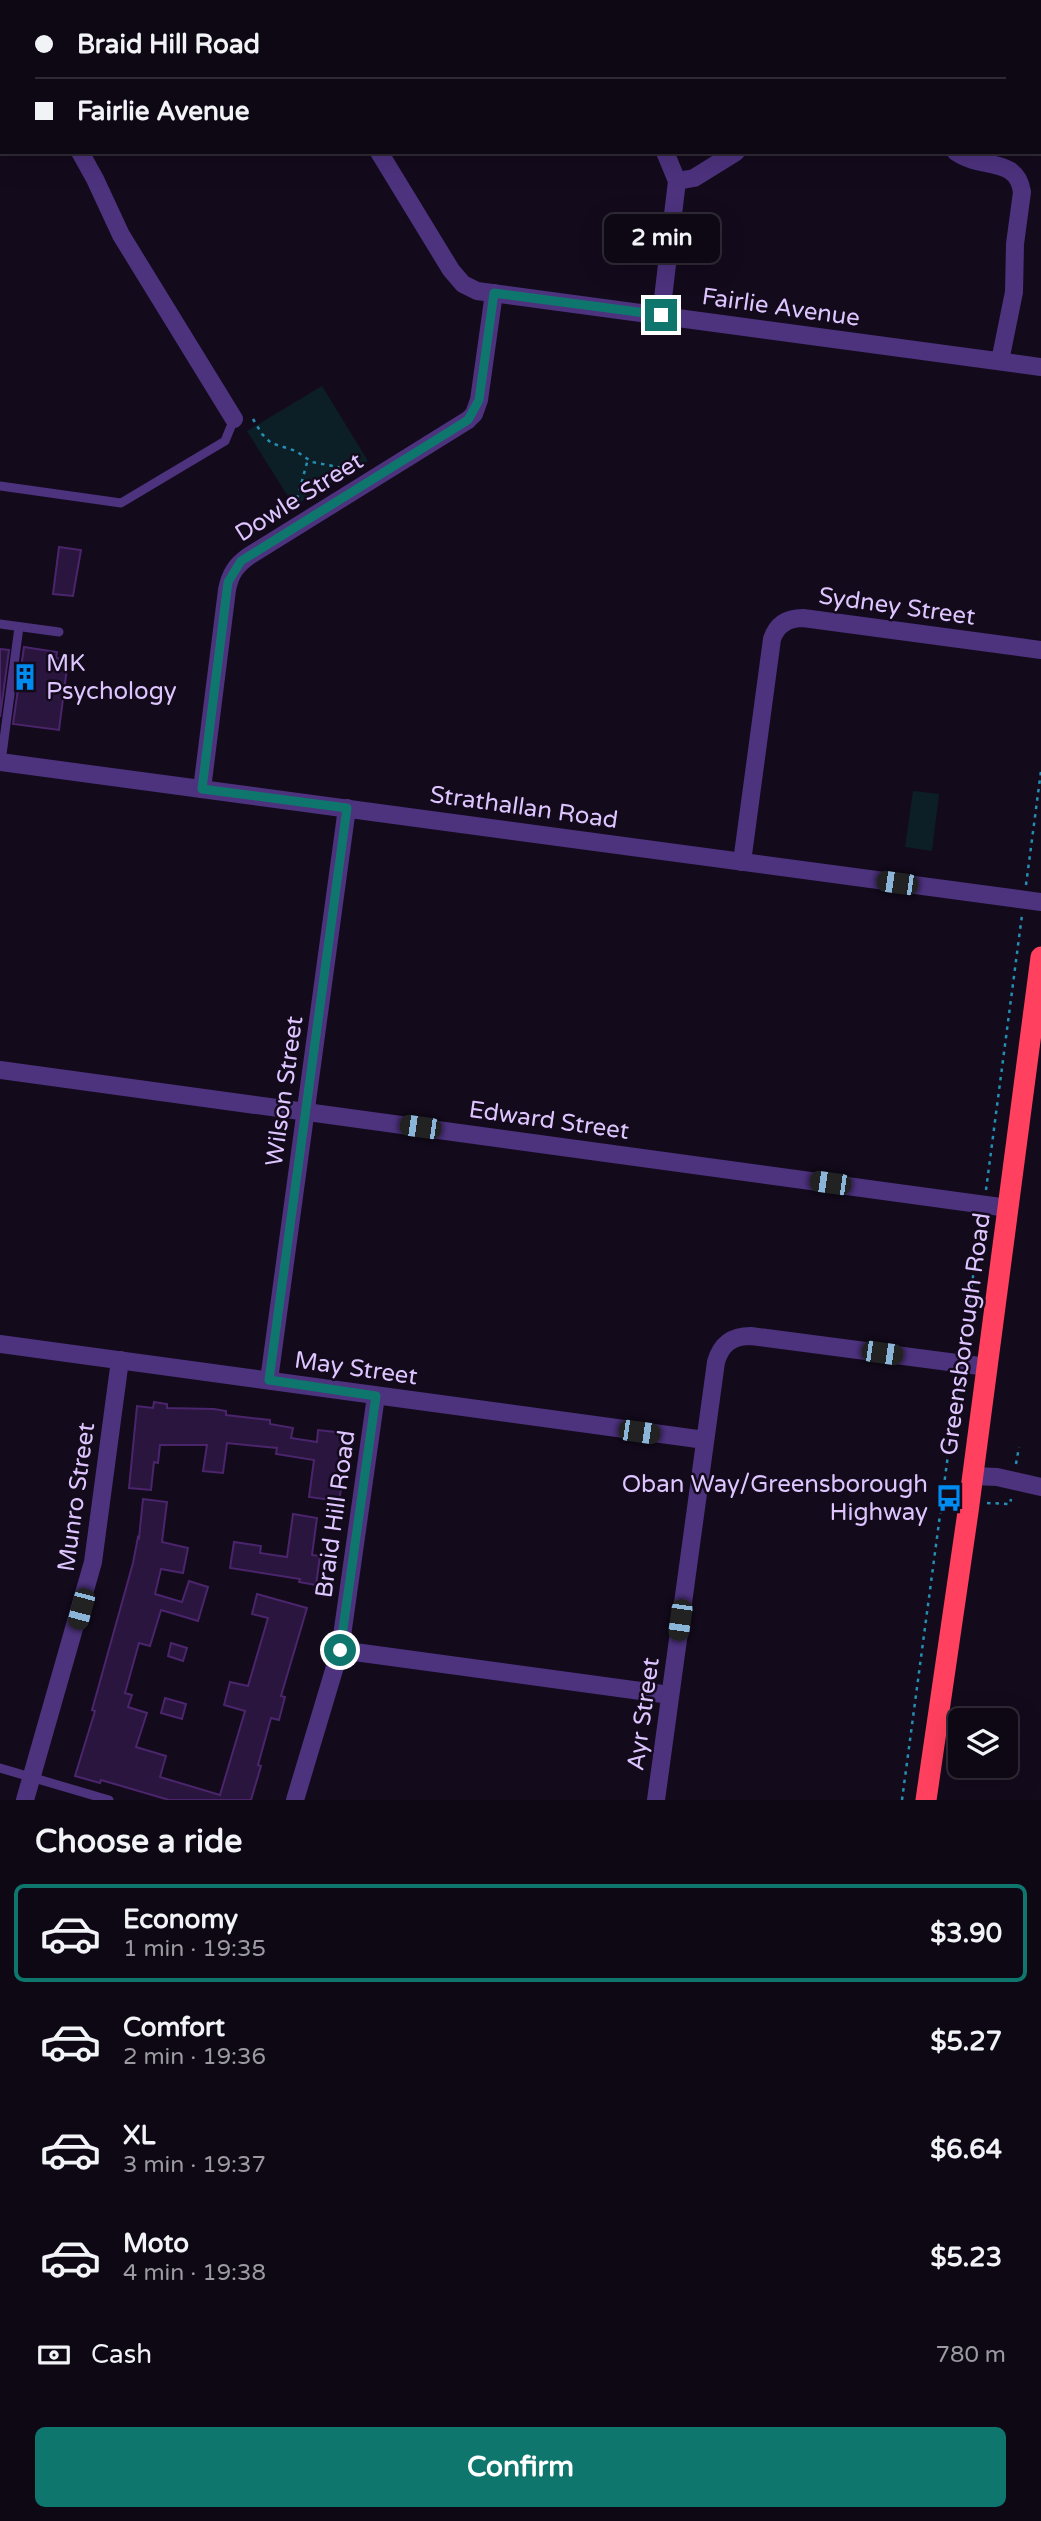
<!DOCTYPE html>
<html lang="en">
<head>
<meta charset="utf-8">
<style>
	body { margin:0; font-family:"Varela Round",sans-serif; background:#1c1622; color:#f1f3f6; height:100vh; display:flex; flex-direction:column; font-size:26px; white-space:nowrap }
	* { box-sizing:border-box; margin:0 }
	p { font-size:23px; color:#9b9aa0 }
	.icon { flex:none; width:38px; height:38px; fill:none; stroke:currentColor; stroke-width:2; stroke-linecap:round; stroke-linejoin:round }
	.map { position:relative; height:1800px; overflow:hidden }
	.sheet { display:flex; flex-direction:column; background:#0e0815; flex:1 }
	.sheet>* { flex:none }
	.top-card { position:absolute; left:0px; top:0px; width:1041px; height:154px; box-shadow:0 7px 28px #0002,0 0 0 2px #2e2934; display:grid; align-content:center; height:154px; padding:0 35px; background:#0e0815 }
	.fabs { position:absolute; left:948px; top:1708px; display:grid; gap:14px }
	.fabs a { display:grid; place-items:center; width:70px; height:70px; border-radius:10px; background:#0e0815; box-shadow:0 7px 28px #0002,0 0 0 2px #2e2934; font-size:35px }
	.end { position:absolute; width:32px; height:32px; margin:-16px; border:9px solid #0f766e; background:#fff; box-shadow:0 0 0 4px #fff }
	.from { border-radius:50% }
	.bubble { position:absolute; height:49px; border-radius:10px; background:#0e0815; box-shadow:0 7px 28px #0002,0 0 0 2px #2e2934; font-size:23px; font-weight:700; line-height:49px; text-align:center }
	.car { position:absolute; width:21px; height:42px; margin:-21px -10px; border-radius:9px; box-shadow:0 0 5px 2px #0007; background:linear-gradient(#222 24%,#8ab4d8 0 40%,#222 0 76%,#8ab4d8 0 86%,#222 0) }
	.top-card b { display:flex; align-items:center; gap:24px; height:66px; font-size:26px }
	.top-card b+b { border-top:2px solid #2e2934 }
	.top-card i { width:18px; height:18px; background:#f1f3f6 }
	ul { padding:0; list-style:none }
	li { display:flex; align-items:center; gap:21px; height:98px; margin:0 14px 10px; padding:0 21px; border:4px solid transparent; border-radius:10px }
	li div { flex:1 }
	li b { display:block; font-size:26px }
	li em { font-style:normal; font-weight:700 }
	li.active { border-color:#0f766e }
	li>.icon { width:63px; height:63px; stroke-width:1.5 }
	h2 { padding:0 35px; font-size:32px; line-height:84px }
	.pay { display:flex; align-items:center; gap:18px; height:77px; padding:0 35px; font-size:26px }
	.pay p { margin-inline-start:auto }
	.action { display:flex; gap:14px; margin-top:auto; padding:14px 35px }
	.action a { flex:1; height:80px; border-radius:10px; background:#0f766e; color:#fff; font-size:28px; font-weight:700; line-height:80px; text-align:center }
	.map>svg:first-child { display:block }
	.green { fill:#0d1f26 }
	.building { fill:#2a153e; stroke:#4a256c; stroke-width:2 }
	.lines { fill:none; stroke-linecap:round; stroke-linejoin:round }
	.path { stroke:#258eb3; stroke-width:2.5; stroke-dasharray:3.5 5; stroke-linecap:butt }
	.lane { stroke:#4d327e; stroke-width:9 }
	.street { stroke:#4d327e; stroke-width:18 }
	.secondary { stroke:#945cff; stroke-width:18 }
	.highway { stroke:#ff405e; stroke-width:21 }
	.route { stroke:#0f766e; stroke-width:9 }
	.labels { text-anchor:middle; stroke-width:5; stroke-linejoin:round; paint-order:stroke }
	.street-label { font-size:24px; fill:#dec5ff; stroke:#130a1c }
	.poi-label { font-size:24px; fill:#dec5ff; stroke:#130a1c; text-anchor:start }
</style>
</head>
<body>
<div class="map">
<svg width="1041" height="1800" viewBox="0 0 1041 1800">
	<rect width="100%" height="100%" fill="#130a1c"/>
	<!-- green -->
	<g class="green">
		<polygon points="322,386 368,461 294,506 247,431"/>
		<polygon points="913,791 939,794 932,851 905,847"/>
	</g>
	<!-- building -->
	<g class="building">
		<polygon points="59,547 81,550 73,596 53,594"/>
		<polygon points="24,647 57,652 56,658 68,660 59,730 13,724"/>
		<polygon points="0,649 9,650 0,717"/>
		<polygon points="154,1402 167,1404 167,1408 214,1409 226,1411 226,1415 270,1420 270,1424 293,1428 291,1438 317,1442 318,1430 344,1433 338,1477 343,1478 339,1501 309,1497 314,1460 276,1454 277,1448 227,1443 223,1473 203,1471 207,1445 160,1445 158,1463 154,1462 151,1490 129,1488 137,1406 153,1408"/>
		<polygon points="143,1499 167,1502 162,1542 188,1548 183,1573 161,1569 155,1594 182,1602 189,1581 208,1587 198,1621 161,1610 150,1646 139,1643 125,1693 132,1695 128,1707 147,1713 136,1747 166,1756 160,1777 220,1795 245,1711 224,1705 230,1682 248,1686 268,1618 252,1614 257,1594 307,1608 281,1696 285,1697 279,1720 271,1718 258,1765 261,1766 251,1800 169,1800 101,1780 100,1783 75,1776 95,1711 92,1710 133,1563 138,1537 139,1538"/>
		<polygon points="293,1514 317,1518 312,1555 320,1556 316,1585 299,1582 300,1579 230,1568 234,1542 261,1546 260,1553 287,1557"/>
		<polygon points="171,1643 187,1648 183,1661 168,1656"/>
		<polygon points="165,1698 186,1704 182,1719 161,1713"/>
	</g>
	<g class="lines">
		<!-- path -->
		<g class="path">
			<polyline points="253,419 262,434 271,443 296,451 312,462 354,470"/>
			<polyline points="299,507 297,499 308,459"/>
			<polyline points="1026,885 1041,771"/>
			<polyline points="986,1190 1022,915"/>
			<polyline points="963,1346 981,1221"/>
			<polyline points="1016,1464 1019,1447"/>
			<polyline points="987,1503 1010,1504 1011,1499"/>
			<polyline points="902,1800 958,1380"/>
		</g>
		<!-- lane -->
		<g class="lane">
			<polyline points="0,486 121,503 225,441 234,419"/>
			<polyline points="0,624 59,632"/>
			<polyline points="1,762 19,627"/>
			<polyline points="0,1768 109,1800"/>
		</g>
		<!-- street -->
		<g class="street">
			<polyline points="285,0 286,2"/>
			<polyline points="571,0 572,2"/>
			<polyline points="956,0 957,2"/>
			<polyline points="827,2 827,0"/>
			<polyline points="80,152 95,179 121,235 234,419"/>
			<polyline points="379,152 451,270 463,284 477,291 1041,367"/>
			<path d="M956 152C981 170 1017 156 1022 192L1015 244 1014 292 1000 361"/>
			<polyline points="677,181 694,178 736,152"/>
			<polyline points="661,315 677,181 665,152"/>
			<polyline points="0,762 1041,902"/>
			<path d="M202 789 227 590C230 574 236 565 249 556L468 420 474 414 479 400 494 293"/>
			<path d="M742 862 772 639C777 624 788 618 803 618L1041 650"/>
			<polyline points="0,1070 1008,1208"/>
			<polyline points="0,1344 705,1440"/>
			<polyline points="269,1380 347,808"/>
			<polyline points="973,1476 997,1477 1041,1487"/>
			<polyline points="340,1650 670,1695"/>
			<polyline points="25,1800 93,1562 120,1360"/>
			<polyline points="295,1800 340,1650 376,1396"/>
			<path d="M656 1800 716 1362C721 1344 732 1336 751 1336L987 1367"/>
		</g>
		<!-- secondary -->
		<g class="secondary">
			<polyline points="166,2 169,0"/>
			<polyline points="0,104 2,103"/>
		</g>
		<!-- highway -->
		<polyline class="highway" points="926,1800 968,1512 1041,957"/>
	</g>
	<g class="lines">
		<!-- route -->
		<polyline class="route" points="340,1650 376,1396 269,1380 347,808 202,789 228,582 241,561 468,420 479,400 494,293 661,315"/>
	</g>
	<!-- icons -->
	<defs>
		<symbol id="building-bare" viewBox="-9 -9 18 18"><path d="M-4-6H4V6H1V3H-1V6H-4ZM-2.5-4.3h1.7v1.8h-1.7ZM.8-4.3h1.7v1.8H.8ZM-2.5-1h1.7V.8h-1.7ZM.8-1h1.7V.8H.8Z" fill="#008bf0" stroke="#130a1c" stroke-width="2.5" paint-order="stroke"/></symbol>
		<symbol id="bus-bare" viewBox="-9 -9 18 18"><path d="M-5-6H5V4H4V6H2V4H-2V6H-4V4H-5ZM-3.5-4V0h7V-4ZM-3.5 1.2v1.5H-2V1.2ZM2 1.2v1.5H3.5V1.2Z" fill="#008bf0" stroke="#130a1c" stroke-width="2.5" paint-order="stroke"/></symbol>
	</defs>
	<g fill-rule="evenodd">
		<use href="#building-bare" x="6" y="658" width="38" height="38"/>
		<use href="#bus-bare" x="930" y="1479" width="38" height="38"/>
	</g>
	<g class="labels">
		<!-- street labels -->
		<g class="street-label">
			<text transform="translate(781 307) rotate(8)" y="8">Fairlie Avenue</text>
			<text transform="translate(299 497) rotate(-32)" y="8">Dowle Street</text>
			<text transform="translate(897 606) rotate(8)" y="8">Sydney Street</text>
			<text transform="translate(524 807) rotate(8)" y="8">Strathallan Road</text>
			<text transform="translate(284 1091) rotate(-82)" y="8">Wilson Street</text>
			<text transform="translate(549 1120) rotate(8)" y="8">Edward Street</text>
			<text transform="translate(965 1334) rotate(-82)" y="8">Greensborough Road</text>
			<text transform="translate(356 1368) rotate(8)" y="8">May Street</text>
			<text transform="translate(76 1497) rotate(-82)" y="8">Munro Street</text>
			<text transform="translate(335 1514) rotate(-82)" y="8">Braid Hill Road</text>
			<text transform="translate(643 1714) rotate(-82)" y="8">Ayr Street</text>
		</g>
		<!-- poi labels -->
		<g class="poi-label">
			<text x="46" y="671">MK<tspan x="46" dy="28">Psychology</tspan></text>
			<text x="928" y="1492" text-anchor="end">Oban Way/Greensborough<tspan x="928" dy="28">Highway</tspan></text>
		</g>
	</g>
</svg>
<div class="fabs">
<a><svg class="icon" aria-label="layers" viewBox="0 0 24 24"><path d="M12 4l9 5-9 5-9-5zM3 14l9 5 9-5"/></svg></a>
</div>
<i class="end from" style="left:340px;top:1650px"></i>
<i class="end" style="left:661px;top:315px"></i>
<div class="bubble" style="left:604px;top:214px;width:116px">2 min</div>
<i class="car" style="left:897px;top:883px;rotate:278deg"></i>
<i class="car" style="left:420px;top:1127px;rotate:278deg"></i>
<i class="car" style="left:830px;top:1183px;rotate:278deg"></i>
<i class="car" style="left:882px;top:1353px;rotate:98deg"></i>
<i class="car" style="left:639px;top:1432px;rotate:98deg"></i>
<i class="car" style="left:81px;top:1609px;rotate:195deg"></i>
<i class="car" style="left:680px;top:1620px;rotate:188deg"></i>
<div class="top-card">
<b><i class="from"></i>Braid Hill Road</b>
<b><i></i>Fairlie Avenue</b>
</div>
</div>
<section class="sheet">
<h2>Choose a ride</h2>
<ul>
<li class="active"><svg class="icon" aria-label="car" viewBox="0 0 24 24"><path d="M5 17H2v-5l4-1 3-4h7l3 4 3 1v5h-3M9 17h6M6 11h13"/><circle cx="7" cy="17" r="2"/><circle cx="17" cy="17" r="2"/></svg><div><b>Economy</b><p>1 min · 19:35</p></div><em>$3.90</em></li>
<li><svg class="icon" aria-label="car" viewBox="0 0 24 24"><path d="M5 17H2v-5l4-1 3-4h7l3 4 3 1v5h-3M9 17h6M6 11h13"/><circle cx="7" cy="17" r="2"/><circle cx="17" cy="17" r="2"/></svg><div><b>Comfort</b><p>2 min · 19:36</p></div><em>$5.27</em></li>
<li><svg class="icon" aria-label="car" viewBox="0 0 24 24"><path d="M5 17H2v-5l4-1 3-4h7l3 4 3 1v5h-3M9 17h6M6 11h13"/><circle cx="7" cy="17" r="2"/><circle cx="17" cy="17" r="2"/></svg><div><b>XL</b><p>3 min · 19:37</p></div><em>$6.64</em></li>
<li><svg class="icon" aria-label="car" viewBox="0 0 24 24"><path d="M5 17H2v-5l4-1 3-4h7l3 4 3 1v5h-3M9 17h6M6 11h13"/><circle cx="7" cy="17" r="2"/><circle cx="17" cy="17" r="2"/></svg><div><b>Moto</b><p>4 min · 19:38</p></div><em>$5.23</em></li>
</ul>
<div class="pay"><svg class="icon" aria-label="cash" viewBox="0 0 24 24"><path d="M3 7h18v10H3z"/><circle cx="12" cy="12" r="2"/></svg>Cash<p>780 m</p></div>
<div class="action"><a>Confirm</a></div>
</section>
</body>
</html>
